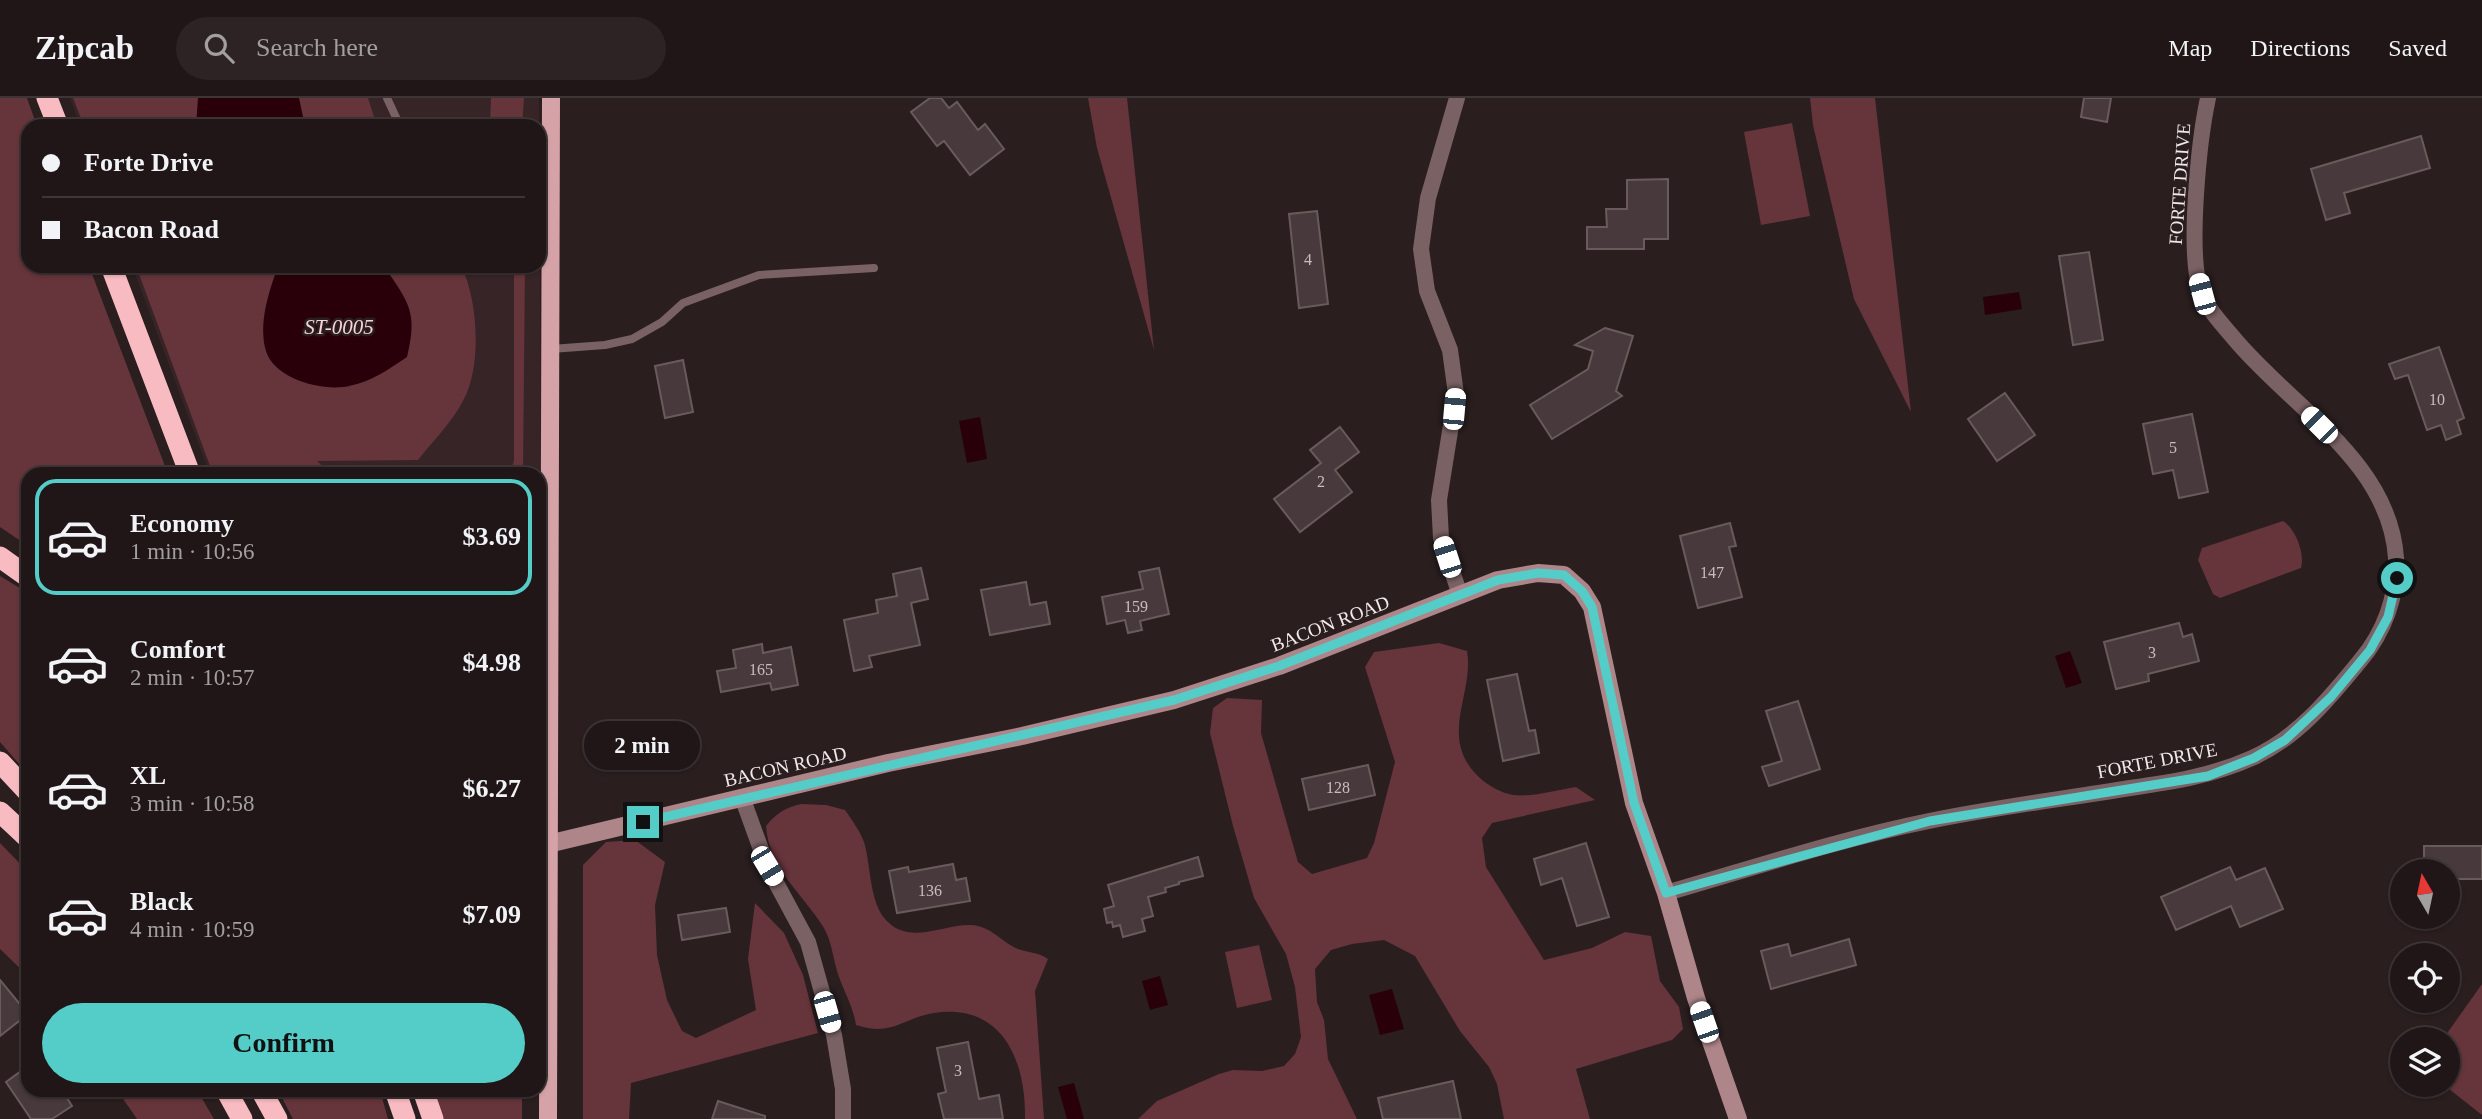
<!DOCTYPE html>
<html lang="en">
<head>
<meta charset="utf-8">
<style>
	body { margin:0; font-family:"Times New Roman",serif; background:#2d2324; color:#f1f3f6; height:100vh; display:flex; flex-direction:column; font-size:26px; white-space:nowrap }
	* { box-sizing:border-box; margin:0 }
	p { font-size:23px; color:#a29fa1 }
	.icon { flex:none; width:38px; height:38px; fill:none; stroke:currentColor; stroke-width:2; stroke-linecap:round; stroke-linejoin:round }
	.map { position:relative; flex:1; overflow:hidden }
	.panel { position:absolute; left:21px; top:369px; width:525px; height:630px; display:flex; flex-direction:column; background:#201617; border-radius:21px; box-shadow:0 2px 5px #0004,0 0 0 2px #3d3536 }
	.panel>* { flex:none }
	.hud { position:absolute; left:21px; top:21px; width:525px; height:154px; border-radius:21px; box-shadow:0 2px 5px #0004,0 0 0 2px #3d3536; display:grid; align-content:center; height:154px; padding:0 21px; background:#201617 }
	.needle { width:46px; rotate:351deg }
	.controls { position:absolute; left:2390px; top:761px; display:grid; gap:14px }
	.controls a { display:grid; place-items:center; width:70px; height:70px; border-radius:50%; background:#201617; box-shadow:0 2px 5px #0004,0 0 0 2px #3d3536; font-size:35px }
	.end { position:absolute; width:32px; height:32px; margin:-16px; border:9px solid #54cdc8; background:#111; box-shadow:0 0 0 4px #111 }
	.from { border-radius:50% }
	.bubble { position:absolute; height:49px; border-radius:24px; background:#201617; box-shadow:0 2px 5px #0004,0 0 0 2px #3d3536; font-size:23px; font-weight:600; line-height:49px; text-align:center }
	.car { position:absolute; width:21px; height:42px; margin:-21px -10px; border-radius:9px; box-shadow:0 0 5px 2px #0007; background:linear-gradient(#fff 24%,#345 0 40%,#fff 0 76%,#345 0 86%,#fff 0) }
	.hud b { display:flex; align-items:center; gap:24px; height:66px; font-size:26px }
	.hud b+b { border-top:2px solid #3d3536 }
	.hud i { width:18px; height:18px; background:#f1f3f6 }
	ul { padding:12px 0 0; list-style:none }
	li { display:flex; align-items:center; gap:21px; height:116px; margin:0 14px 10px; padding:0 7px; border:4px solid transparent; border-radius:21px }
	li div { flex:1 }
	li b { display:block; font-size:26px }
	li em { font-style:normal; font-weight:600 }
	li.on { border-color:#54cdc8 }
	li>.icon { width:63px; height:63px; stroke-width:1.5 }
	.button { display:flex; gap:14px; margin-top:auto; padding:14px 21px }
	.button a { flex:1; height:80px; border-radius:42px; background:#54cdc8; color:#111; font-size:28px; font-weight:600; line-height:80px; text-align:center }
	header { display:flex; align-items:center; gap:42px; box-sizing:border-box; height:98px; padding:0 35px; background:#201617; border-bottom:2px solid #3d3536 }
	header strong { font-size:33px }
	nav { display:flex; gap:38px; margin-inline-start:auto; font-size:24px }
	.search { width:490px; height:63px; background:#2d2324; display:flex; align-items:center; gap:18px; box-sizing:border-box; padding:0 24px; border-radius:38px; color:#a29fa1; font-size:26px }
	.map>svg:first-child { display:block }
	.built { fill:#372426 }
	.green { fill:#66343b }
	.water { fill:#290009 }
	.building { fill:#483a3c; stroke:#695b5c; stroke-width:2 }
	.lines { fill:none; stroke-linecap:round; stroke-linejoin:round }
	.lane { stroke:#7a6164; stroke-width:8 }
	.street { stroke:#7a6164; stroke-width:16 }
	.secondary { stroke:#ae868a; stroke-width:18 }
	.primary { stroke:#d5a2a7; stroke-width:18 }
	.highway { stroke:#f9bbc2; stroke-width:21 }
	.route { stroke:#54cdc8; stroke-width:9 }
	.labels { text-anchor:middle; stroke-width:5; stroke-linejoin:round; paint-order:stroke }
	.number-label { font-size:16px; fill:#c8bdbe }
	.street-label { font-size:19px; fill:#f2e9ea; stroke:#2a1e1f }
	.water-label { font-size:21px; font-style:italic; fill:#f8d3d7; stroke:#2a1e1f }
</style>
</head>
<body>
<header>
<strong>Zipcab</strong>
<div class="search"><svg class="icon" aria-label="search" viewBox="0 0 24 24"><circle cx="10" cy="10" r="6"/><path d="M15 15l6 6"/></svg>Search here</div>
<nav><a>Map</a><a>Directions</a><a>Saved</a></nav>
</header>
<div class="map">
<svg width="2482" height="1021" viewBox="0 0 2482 1021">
	<rect width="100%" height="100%" fill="#2a1e1f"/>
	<!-- built -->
	<polygon class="built" points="70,0 539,0 541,371 209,374 132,168 539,168 539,28 80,28"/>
	<!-- green -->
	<g class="green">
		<polygon points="0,0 27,0 37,28 28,28 28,168 89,168 168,376 28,376 28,448 0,429"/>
		<polygon points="73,0 368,0 377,28 84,28"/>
		<polygon points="491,0 524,0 522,28 490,28"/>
		<polygon points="1088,0 1127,0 1154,252 1097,50"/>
		<polygon points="1810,0 1875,0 1911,314 1854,201 1813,27"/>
		<polygon points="1792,25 1810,118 1761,127 1744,34"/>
		<path d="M136 168H461C478 201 482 267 464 301 453 323 433 343 418 362L317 363 331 376H213Z"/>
		<polygon points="514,168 525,168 523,376 506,376 510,374 514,363"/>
		<path d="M2283 423C2296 431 2305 456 2301 470L2220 500 2213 496 2198 462 2202 450Z"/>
		<polygon points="0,478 28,495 28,676 0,644"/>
		<path d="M1439 545 1467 553C1472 583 1457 610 1459 639 1461 666 1481 686 1505 695 1525 702 1555 692 1576 689L1595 702 1492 725 1482 740 1486 769 1544 862 1592 850 1625 834 1651 838 1660 883 1679 909 1683 931 1672 942 1576 971 1590 1021H1504L1497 986 1489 969 1460 933 1415 858 1384 842 1352 846 1331 852 1315 871 1317 904 1324 922 1328 961 1357 1021H1138L1157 1003 1219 976 1233 972 1262 973 1284 968 1295 956 1301 939 1295 889 1286 856 1254 800 1233 728 1210 635 1213 610 1227 600 1262 602 1261 635 1298 764 1312 776 1367 760 1374 745 1395 664 1365 569 1374 554Z"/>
		<path d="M801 706 826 707 845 712C852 722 860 733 864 744 871 767 869 802 885 821 909 849 944 825 972 827 992 829 1000 843 1018 851 1029 855 1038 854 1048 861L1035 893 1044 1021H1025C1026 963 1003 905 934 915 902 920 893 939 856 927 853 908 844 894 838 876 833 861 832 844 824 830 803 796 769 771 766 728 776 715 785 710 801 706Z"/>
		<polygon points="635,742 665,764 655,807 657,857 667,902 682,933 696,940 756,912 748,861 755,805 784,835 803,877 818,935 631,985 629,1021 583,1021 583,767 606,744"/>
		<polygon points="0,745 28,774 28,878 0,851"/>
		<polygon points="1259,847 1272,902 1237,910 1225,854"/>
		<polygon points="2482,886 2482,1017 2444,987 2448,987 2448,942 2443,941"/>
		<polygon points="117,992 197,992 214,1021 137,1021"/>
		<polygon points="278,992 380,992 388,1021 293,1021"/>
		<polygon points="432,992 522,992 522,1021 442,1021"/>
	</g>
	<!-- water -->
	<g class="water">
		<polygon points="198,0 299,0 305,28 196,28"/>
		<path d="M278 168H384C409 205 418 214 407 259 389 271 371 284 349 288 323 294 274 281 266 253 258 225 269 194 278 168Z"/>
		<polygon points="2019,194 2022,211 1985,217 1983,199"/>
		<polygon points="980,319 987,361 967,365 959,323"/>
		<polygon points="2070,553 2082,585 2066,590 2055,558"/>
		<polygon points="1160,878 1168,907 1150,912 1142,883"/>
		<polygon points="1392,891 1404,931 1380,937 1369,897"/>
		<polygon points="1074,985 1084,1021 1067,1021 1058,989"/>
	</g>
	<!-- building -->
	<g class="building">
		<polygon points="930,0 941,0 949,10 957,4 978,32 985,26 1004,51 970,77 944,43 937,48 911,14"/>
		<polygon points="2084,0 2111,0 2107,24 2081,19"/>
		<polygon points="2421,38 2430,70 2344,95 2350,115 2326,122 2311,71"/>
		<polygon points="1668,81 1668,141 1644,141 1644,151 1587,151 1587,129 1607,129 1606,111 1627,111 1627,82"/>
		<polygon points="1317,113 1328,206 1299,210 1289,116"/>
		<polygon points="2089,154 2103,242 2073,247 2059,158"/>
		<polygon points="1605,230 1633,238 1616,293 1622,298 1552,341 1530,307 1588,271 1593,253 1575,247"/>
		<polygon points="2439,249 2464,320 2457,323 2461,336 2446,342 2441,327 2427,332 2408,277 2395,281 2389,266"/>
		<polygon points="683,262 693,314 665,320 655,268"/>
		<polygon points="2005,295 2035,337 1997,363 1968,321"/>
		<polygon points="2192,316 2208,394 2179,400 2173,372 2153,376 2143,326"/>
		<polygon points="1340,329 1359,354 1335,372 1352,394 1300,434 1274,401 1321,365 1310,352"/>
		<polygon points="1730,425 1736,448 1729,449 1742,499 1698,510 1680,438"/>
		<polygon points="921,470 928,501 911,505 920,547 869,558 872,569 854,573 844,522 878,515 876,502 897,498 893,476"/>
		<polygon points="1159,470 1169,516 1140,523 1142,532 1128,535 1125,522 1107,526 1102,499 1143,491 1139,474"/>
		<polygon points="1026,484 1030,507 1046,504 1050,526 990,537 981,492"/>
		<polygon points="2179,525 2183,539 2192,536 2199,563 2148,576 2149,583 2116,591 2104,544"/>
		<polygon points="762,546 763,555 791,549 798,587 772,592 770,585 721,594 717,573 736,570 733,552"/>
		<polygon points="1517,576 1529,633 1535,632 1539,655 1503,663 1487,582"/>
		<polygon points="1798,603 1820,671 1769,688 1762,669 1782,663 1766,613"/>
		<polygon points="1368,667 1375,697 1309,712 1302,681"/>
		<polygon points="1586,745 1609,819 1577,828 1562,780 1541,787 1534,761"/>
		<polygon points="2424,748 2482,748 2482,781 2448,781 2448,774 2424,774"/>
		<polygon points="1198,759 1203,778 1179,784 1179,786 1165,790 1166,794 1148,799 1153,818 1142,821 1145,833 1123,839 1120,827 1113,829 1112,824 1107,825 1104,811 1114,808 1108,787"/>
		<polygon points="953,766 956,782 966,780 970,803 897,815 889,773 908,769 909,774"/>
		<polygon points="2230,769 2236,782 2265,770 2283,811 2240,829 2231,808 2176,832 2161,799"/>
		<polygon points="726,810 730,834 682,842 678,817"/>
		<polygon points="1849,841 1856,867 1771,891 1761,853 1788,846 1791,858"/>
		<polygon points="0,882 28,916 0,938"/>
		<polygon points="968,944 979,1001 999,997 1003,1021 944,1021 938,996 946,994 937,950"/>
		<polygon points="28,968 28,992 62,992 72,1008 52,1021 31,1021 6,984"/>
		<polygon points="1453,983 1461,1021 1383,1021 1378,1000"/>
		<polygon points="718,1003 765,1018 765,1021 712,1021"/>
	</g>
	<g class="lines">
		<!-- lane -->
		<g class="lane">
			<polyline points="387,0 400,28"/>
			<polyline points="551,251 605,247 632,241 662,224 683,205 759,177 874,170"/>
		</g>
		<!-- street -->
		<g class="street">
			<polyline points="1457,0 1428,100 1421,151 1427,193 1450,252 1456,296 1439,402 1441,440 1460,497"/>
			<polyline points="742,699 767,768 808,844 834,937 843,991 843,1021"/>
			<path d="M1666 795C1753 770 1840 741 1929 723 1996 709 2063 701 2130 690 2172 684 2212 678 2252 660 2297 640 2329 601 2360 563 2384 535 2398 497 2396 460 2390 366 2295 311 2238 245 2225 229 2209 214 2201 194 2187 156 2199 42 2208 0"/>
		</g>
		<!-- secondary -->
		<polyline class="secondary" points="548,746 888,665 1022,638 1174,602 1279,568 1498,482 1538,475 1564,477 1582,493 1592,509 1634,705 1666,795 1696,900 1738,1021"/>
		<!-- primary -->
		<polyline class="primary" points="548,1021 551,0"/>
		<!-- highway -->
		<g class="highway">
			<polyline points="47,0 58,28"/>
			<polyline points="111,168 190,376"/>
			<polyline points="0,459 28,479"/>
			<polyline points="0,664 28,694"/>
			<polyline points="0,714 28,740"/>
			<polyline points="226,992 242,1021"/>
			<polyline points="261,992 277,1021"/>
			<polyline points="395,992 405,1021"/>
			<polyline points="423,992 433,1021"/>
		</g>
	</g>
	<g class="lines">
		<!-- route -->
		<polyline class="route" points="643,724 1174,602 1279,568 1498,482 1538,475 1564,477 1582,493 1592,509 1634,705 1666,795 1930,723 2208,678 2254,660 2285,642 2331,599 2370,552 2388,519 2397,480"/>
	</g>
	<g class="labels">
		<!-- number labels -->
		<g class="number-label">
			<text x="1308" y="167">4</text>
			<text x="2437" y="307">10</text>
			<text x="2173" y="355">5</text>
			<text x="1321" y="389">2</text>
			<text x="1712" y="480">147</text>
			<text x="1136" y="514">159</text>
			<text x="2152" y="560">3</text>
			<text x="761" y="577">165</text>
			<text x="1338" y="695">128</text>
			<text x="930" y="798">136</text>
			<text x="958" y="978">3</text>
		</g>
		<!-- street labels -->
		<g class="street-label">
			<text transform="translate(2179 86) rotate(-86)" y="7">FORTE DRIVE</text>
			<text transform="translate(1330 525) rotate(-21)" y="7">BACON ROAD</text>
			<text transform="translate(2157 662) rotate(-11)" y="7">FORTE DRIVE</text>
			<text transform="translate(785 668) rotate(-13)" y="7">BACON ROAD</text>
		</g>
		<!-- water labels -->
		<g class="water-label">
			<text x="339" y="236">ST-0005</text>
		</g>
	</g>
</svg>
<div class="controls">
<a><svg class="needle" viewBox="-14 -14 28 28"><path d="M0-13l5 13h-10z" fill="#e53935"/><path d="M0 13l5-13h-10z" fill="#a29fa1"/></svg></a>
<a><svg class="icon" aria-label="locate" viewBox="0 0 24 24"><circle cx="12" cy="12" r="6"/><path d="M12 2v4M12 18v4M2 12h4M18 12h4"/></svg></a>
<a><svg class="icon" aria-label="layers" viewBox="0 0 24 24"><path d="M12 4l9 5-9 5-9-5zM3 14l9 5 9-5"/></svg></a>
</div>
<i class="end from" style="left:2397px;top:480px"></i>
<i class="end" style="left:643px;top:724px"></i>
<div class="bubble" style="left:584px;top:623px;width:116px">2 min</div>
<i class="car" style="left:2202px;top:196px;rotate:345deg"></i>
<i class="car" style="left:1454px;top:311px;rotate:5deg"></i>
<i class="car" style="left:2319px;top:327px;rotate:315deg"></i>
<i class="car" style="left:1447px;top:459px;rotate:342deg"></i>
<i class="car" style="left:767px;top:768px;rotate:149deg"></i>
<i class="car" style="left:827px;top:914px;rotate:164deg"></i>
<i class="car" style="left:1704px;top:924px;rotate:341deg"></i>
<div class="hud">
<b><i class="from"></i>Forte Drive</b>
<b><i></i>Bacon Road</b>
</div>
<section class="panel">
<ul>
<li class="on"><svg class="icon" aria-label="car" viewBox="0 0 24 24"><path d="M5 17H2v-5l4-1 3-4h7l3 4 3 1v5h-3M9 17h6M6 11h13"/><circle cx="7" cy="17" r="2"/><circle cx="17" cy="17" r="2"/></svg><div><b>Economy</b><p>1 min · 10:56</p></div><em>$3.69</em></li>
<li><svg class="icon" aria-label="car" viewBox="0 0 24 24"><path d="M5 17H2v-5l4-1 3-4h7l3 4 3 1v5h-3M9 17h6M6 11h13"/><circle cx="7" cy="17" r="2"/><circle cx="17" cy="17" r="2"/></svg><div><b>Comfort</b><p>2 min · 10:57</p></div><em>$4.98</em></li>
<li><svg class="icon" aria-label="car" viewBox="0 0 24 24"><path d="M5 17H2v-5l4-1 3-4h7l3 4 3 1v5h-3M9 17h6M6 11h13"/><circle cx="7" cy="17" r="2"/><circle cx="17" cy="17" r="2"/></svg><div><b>XL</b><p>3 min · 10:58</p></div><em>$6.27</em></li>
<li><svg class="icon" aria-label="car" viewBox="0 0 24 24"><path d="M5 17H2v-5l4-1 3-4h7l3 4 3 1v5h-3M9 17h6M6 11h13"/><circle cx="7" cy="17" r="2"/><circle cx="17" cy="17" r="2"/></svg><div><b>Black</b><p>4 min · 10:59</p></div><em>$7.09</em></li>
</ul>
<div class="button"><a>Confirm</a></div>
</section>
</div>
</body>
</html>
